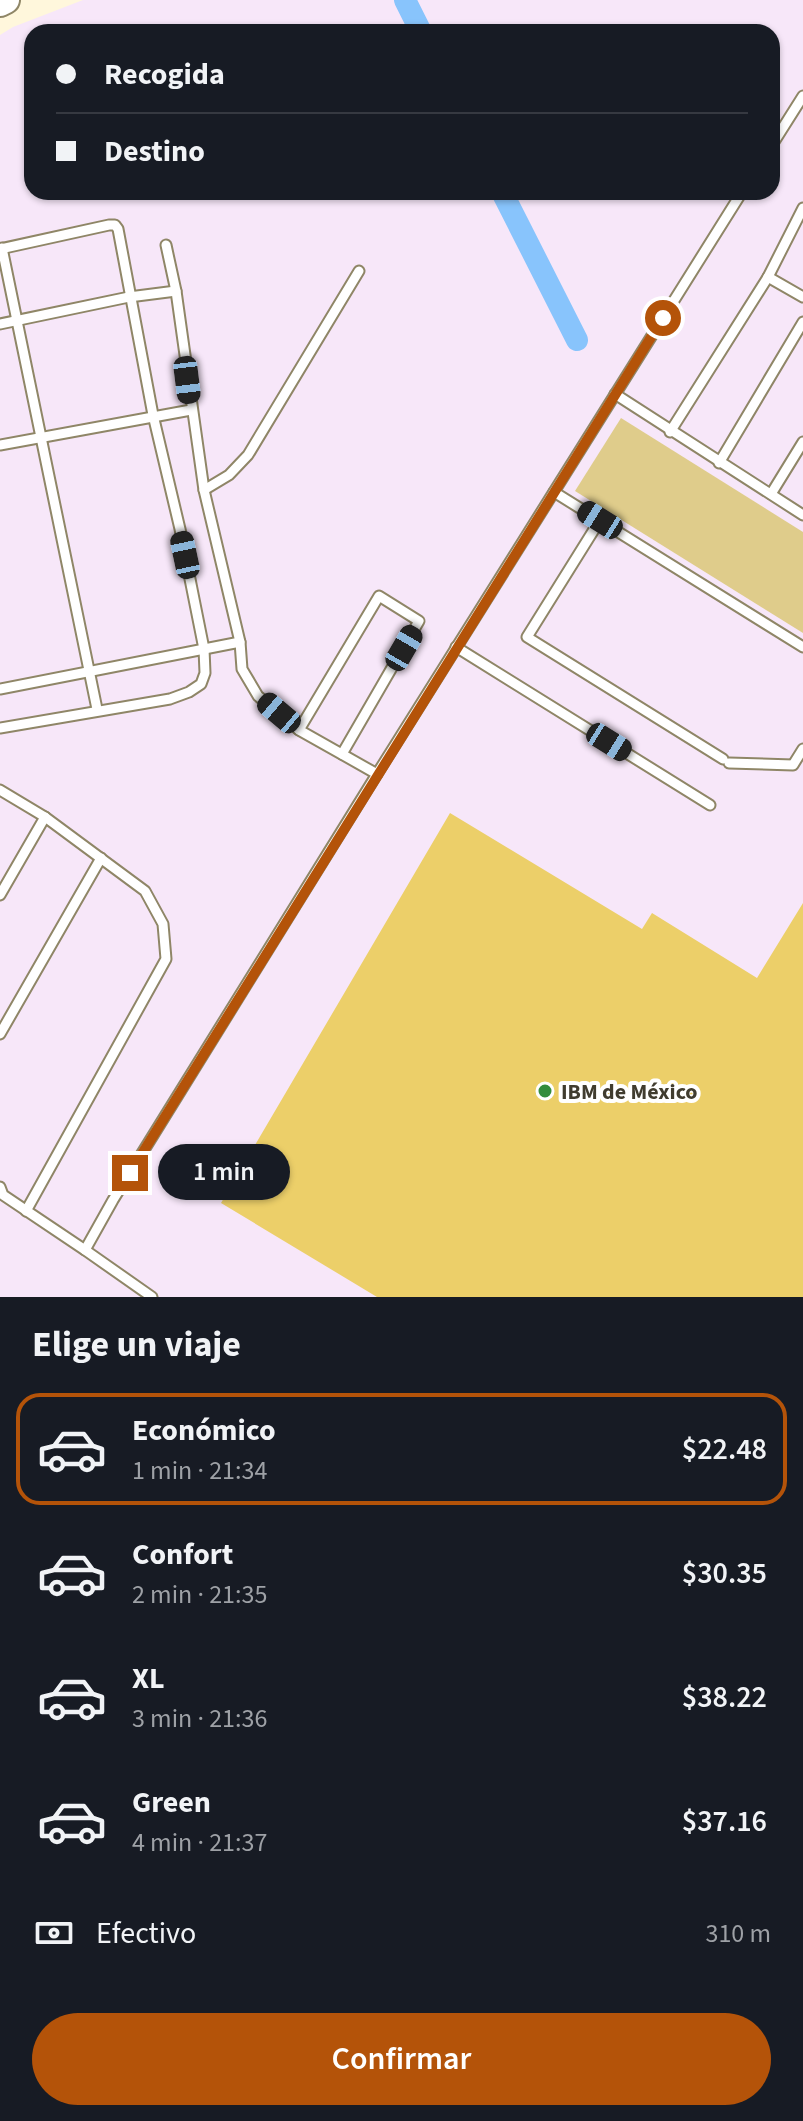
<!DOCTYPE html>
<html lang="es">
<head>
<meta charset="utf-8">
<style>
	body { margin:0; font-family:"Source Sans 3",sans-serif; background:#20242c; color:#f1f3f6; height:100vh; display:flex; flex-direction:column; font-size:30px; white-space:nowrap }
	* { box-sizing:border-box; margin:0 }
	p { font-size:26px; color:#9ea1a6 }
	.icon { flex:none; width:44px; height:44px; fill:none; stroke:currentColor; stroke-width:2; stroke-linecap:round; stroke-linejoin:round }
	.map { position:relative; height:1297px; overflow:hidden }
	.side { display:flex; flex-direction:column; background:#171b24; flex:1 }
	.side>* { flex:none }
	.top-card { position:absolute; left:24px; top:24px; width:756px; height:176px; border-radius:24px; box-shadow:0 2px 6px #0004; display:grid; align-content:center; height:176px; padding:0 32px; background:#171b24 }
	.end { position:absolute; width:36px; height:36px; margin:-18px; border:10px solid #b45309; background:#fff; box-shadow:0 0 0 4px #fff }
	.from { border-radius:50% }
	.bubble { position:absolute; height:56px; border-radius:28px; background:#171b24; box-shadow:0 2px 6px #0004; font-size:26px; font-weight:600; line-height:56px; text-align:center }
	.car { position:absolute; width:24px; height:48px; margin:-24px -12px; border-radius:10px; box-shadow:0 0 6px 2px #0007; background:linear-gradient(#222 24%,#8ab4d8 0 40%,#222 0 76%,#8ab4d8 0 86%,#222 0) }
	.top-card b { display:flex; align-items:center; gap:28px; height:76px; font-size:30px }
	.top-card b+b { border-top:2px solid #363941 }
	.top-card i { width:20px; height:20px; background:#f1f3f6 }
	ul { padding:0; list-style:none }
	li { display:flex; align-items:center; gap:24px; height:112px; margin:0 16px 12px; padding:0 16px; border:4px solid transparent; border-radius:24px }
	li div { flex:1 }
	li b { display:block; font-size:30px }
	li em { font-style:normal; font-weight:600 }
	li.active { border-color:#b45309 }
	li>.icon { width:72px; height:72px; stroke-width:1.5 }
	h2 { padding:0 32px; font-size:36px; line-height:96px }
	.pay { display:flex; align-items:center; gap:20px; height:88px; padding:0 32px; font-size:30px }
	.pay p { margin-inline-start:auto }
	.cta { display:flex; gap:16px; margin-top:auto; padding:16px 32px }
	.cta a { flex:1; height:92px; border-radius:48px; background:#b45309; color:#fff; font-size:32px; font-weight:600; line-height:92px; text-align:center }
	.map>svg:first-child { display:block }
	.industrial { fill:#f7e7f9; fill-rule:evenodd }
	.green { fill:#dfcc8b }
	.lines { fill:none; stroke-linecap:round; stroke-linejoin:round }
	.canal { stroke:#88c4fc; stroke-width:22 }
	.building { fill:#eccf69 }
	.lane-casing { stroke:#8f8667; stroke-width:13 }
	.secondary-casing { stroke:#8f8667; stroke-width:30 }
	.lane { stroke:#fff; stroke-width:9 }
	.secondary { stroke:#fff; stroke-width:26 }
	.route { stroke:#b45309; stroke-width:10 }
	.poi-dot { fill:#338c3c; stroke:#fff; stroke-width:3 }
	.labels { text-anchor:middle; stroke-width:8; stroke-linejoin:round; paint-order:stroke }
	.poi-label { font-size:22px; font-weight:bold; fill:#403c2f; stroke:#fff; text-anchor:start }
</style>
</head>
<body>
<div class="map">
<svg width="803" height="1297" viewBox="0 0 803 1297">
	<rect width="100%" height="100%" fill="#fff7dc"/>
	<!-- industrial -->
	<path class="industrial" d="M83 0H803V1297H0V35L13 27ZM32 32H772V192H32Z"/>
	<!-- green -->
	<polygon class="green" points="621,418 803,532 803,633 575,491"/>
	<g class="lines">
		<!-- canal -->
		<g class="canal">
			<polyline points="405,0 421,32"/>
			<polyline points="502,192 577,340"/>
		</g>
	</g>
	<!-- building -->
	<polygon class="building" points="450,813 642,929 652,913 757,978 803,903 803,1297 377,1297 221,1203"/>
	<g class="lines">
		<defs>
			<g id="lane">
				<polyline points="772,145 803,96"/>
				<polyline points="166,245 176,291 204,490 240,642 242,669 258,696 299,730 377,774"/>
				<polyline points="2,248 97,709"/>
				<polyline points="0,249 109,225 115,225 118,229 153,415 180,529 204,649 205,673 201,684 189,692 170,699 0,728"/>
				<polyline points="768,277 803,297"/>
				<polyline points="0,324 129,297 176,291"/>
				<polyline points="615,394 803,515"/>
				<polyline points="670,432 768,277 803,208"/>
				<polyline points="0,445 191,410"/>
				<polyline points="719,463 803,322"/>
				<polyline points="204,490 229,475 248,455 359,271"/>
				<polyline points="554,492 803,647"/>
				<polyline points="771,494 803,442"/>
				<polyline points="600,520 527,637 723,759"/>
				<polyline points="456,647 710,805"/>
				<polyline points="0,689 240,642"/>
				<polyline points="299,730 379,596 419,621 342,754"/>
				<polyline points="729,763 793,765 803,749"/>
				<polyline points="0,790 45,817 145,891 163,924 166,959 26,1211"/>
				<polyline points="0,895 45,817"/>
				<polyline points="0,1034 101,858"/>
				<polyline points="0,1187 3,1195 85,1250"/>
				<polyline points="152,1297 85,1250 113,1200 377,774 742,192"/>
			</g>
			<polyline id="secondary" points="0,3 6,0"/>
		</defs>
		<!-- lane casing -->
		<use href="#lane" class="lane-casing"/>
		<!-- secondary casing -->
		<use href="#secondary" class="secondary-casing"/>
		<!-- lane -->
		<use href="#lane" class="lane"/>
		<!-- secondary -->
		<use href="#secondary" class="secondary"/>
	</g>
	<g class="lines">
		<!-- route -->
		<polyline class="route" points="130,1173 663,318"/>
	</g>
	<!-- markers -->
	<circle class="poi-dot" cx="545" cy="1091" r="8"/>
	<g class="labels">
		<!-- poi labels -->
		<g class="poi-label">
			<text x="561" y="1099">IBM de México</text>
		</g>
	</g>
</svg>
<i class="end from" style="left:663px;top:318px"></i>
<i class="end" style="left:130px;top:1173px"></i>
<div class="bubble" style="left:158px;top:1144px;width:132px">1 min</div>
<i class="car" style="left:187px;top:380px;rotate:173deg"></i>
<i class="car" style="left:600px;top:520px;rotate:302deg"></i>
<i class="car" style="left:185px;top:555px;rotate:348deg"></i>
<i class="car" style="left:404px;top:648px;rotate:30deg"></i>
<i class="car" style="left:279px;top:713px;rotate:310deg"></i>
<i class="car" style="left:609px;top:742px;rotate:122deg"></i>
<div class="top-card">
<b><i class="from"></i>Recogida</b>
<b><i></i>Destino</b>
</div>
</div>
<section class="side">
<h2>Elige un viaje</h2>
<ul>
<li class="active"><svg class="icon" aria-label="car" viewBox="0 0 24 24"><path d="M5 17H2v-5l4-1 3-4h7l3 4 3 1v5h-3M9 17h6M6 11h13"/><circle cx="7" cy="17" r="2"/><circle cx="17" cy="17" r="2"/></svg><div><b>Económico</b><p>1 min · 21:34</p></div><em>$22.48</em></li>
<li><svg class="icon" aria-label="car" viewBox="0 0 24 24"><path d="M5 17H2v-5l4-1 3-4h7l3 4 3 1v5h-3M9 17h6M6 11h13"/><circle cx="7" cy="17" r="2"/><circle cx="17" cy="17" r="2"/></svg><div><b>Confort</b><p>2 min · 21:35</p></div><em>$30.35</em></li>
<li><svg class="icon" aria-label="car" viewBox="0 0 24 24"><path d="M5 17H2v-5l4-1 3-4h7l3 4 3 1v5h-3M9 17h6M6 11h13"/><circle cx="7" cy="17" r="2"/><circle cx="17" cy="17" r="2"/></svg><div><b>XL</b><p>3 min · 21:36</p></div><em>$38.22</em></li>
<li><svg class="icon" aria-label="car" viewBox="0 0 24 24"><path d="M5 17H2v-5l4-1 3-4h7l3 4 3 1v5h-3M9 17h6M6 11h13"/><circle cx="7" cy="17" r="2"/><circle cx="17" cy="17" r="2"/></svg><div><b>Green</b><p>4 min · 21:37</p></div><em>$37.16</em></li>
</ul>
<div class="pay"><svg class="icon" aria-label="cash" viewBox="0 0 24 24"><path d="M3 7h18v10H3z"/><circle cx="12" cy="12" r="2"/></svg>Efectivo<p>310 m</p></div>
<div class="cta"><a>Confirmar</a></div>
</section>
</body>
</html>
